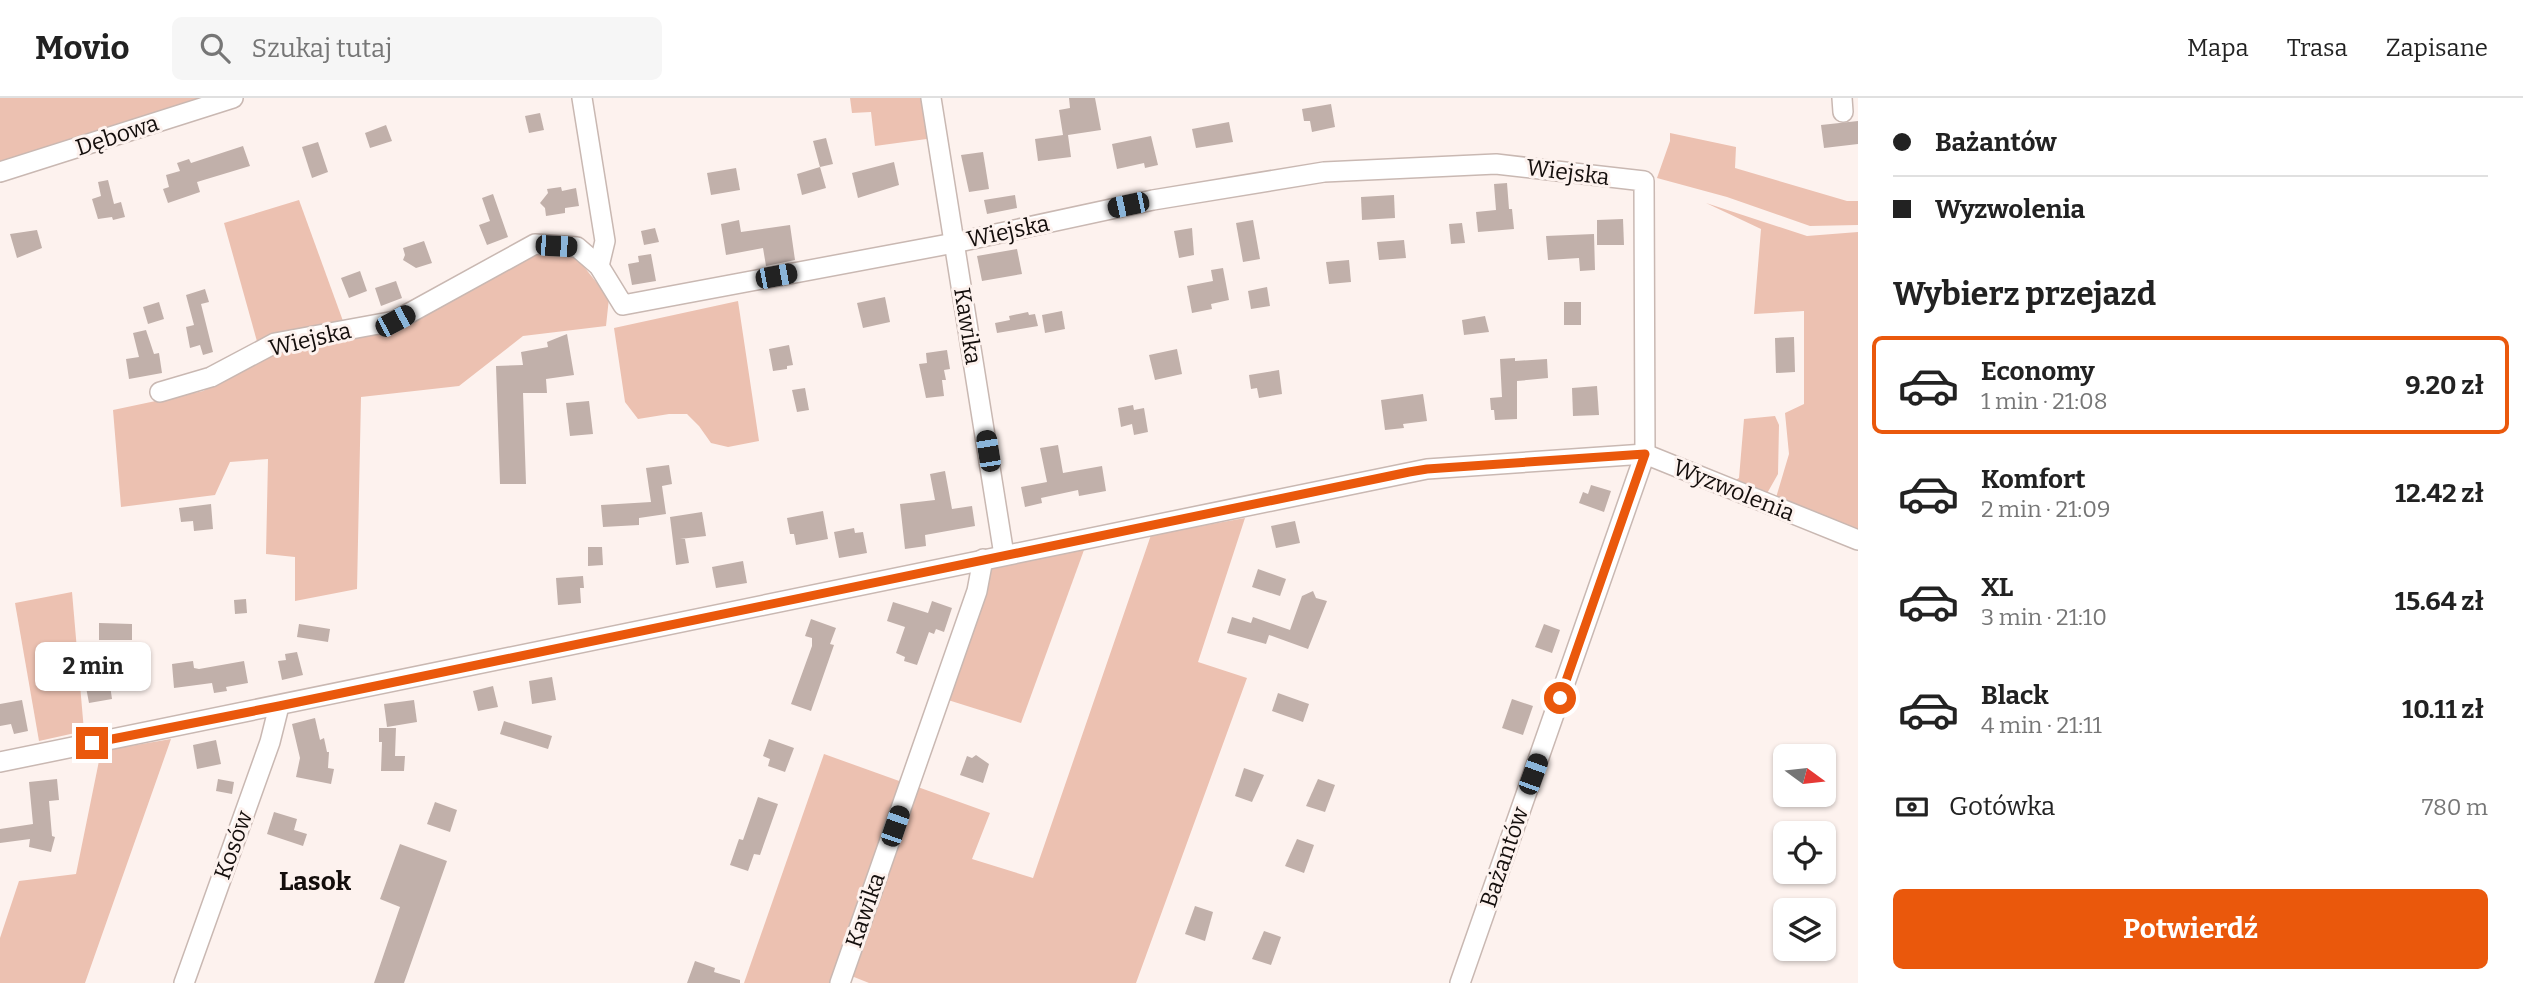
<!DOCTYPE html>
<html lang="pl">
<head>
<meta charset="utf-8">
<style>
	body { margin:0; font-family:Bitter,serif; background:#f6f6f6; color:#222; height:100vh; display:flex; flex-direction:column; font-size:26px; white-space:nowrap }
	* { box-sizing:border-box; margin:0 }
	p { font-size:23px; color:#767676 }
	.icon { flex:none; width:38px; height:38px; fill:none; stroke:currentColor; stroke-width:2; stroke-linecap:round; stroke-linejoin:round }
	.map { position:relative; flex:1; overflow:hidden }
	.sheet { display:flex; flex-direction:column; background:#fff; width:665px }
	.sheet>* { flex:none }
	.hud { display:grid; align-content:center; height:154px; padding:0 35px; background:#fff }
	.needle { width:46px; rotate:105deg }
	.buttons { position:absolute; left:1773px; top:646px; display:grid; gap:14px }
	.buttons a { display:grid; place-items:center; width:63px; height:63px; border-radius:10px; background:#fff; box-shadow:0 2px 5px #0004; font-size:35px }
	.end { position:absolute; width:32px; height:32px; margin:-16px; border:9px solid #ea580c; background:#fff; box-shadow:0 0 0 4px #fff }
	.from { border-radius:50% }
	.bubble { position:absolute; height:49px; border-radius:10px; background:#fff; box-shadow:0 2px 5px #0004; font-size:23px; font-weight:700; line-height:49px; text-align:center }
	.car { position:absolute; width:21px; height:42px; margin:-21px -10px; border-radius:9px; box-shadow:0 0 5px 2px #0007; background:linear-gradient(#222 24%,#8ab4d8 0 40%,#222 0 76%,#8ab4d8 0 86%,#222 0) }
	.hud b { display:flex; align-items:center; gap:24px; height:66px; font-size:26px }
	.hud b+b { border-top:2px solid #e0e0e0 }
	.hud i { width:18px; height:18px; background:#222 }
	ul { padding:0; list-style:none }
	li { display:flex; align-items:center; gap:21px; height:98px; margin:0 14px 10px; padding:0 21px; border:4px solid transparent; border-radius:10px }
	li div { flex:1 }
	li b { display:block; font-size:26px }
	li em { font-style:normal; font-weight:700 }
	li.current { border-color:#ea580c }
	li>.icon { width:63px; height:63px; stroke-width:1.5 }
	h2 { padding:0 35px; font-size:32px; line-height:84px }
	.pay { display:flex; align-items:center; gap:18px; height:77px; padding:0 35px; font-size:26px }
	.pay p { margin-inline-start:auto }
	.primary-button { display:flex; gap:14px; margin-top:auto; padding:14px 35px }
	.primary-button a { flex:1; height:80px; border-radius:10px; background:#ea580c; color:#fff; font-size:28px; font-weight:700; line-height:80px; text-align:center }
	header { display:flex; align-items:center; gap:42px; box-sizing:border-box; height:98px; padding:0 35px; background:#fff; border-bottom:2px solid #e0e0e0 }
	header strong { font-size:33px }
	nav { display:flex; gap:38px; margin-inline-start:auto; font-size:24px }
	.search { width:490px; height:63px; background:#f6f6f6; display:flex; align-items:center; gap:18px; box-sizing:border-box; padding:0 24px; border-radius:10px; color:#767676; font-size:26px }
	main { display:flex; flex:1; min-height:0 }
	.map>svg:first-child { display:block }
	.green { fill:#ecc1b1 }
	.building { fill:#c1b0aa }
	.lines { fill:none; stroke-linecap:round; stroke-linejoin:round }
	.street-casing { stroke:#c9b8b2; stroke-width:22 }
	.street { stroke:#fff; stroke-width:19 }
	.route { stroke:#ea580c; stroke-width:9 }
	.labels { text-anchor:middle; stroke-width:6; stroke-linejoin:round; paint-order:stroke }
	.street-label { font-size:23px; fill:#140e0c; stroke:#fdf2ee }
	.quarter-label { font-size:26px; font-weight:bold; fill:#140e0c; stroke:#fdf2ee }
</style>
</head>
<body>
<header>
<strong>Movio</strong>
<div class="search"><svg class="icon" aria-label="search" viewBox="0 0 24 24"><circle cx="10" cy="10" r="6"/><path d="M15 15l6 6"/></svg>Szukaj tutaj</div>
<nav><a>Mapa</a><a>Trasa</a><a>Zapisane</a></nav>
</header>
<main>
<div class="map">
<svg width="1858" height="885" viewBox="0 0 1858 885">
	<rect width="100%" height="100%" fill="#fdf2ee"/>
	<!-- green -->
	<g class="green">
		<polygon points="0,0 206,0 0,68"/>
		<polygon points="850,0 926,0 934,40 875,48 871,14 852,15"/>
		<polygon points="1670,35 1736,49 1735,70 1847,103 1858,103 1858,127 1810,128 1727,99 1657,80 1670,43"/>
		<polygon points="299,102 343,223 258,247 224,125"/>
		<polygon points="1706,105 1807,138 1858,134 1858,436 1775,403 1789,356 1785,315 1804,306 1804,213 1754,216 1761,131"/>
		<polygon points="573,155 609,200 606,228 523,238 459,288 361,299 357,491 295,503 295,459 266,456 268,361 230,364 215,397 121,409 113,312 203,293 278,251 399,231 536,156"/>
		<polygon points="738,203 759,343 728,349 711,345 699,328 687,316 669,316 638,321 625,304 614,230"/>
		<polygon points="1775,318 1779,327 1778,376 1765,399 1734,383 1739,380 1744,321"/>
		<polygon points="1245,420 1198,564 1247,580 1136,885 869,885 849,877 915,688 990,715 972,761 1033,780 1151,437"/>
		<polygon points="1084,452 1021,625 948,602 991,470"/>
		<polygon points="72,494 84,633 39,643 15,505"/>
		<polygon points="171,641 85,885 0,885 0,840 19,783 76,776 101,653"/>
		<polygon points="824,656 902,684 833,885 744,885"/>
	</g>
	<!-- building -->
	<g class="building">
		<polygon points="1069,0 1095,0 1101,32 1068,37 1071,59 1038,63 1035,41 1063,37 1059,12 1070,10"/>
		<polygon points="1331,6 1335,29 1312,34 1310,23 1304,23 1302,11"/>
		<polygon points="540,15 544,32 529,35 525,18"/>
		<polygon points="1858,23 1858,46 1824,50 1821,27"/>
		<polygon points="1229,24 1233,44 1196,50 1192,31"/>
		<polygon points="386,27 392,43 370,50 365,35"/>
		<polygon points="1151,38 1158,67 1145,70 1144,65 1117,71 1112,46"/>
		<polygon points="826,40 833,66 820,69 813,43"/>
		<polygon points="318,44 328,74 312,80 302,49"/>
		<polygon points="243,48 250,68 197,84 200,94 168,105 163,91 169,89 166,77 180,73 177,65 189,61 191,65"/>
		<polygon points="983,54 989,91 969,94 961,57"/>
		<polygon points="894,64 899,87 858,100 852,75"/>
		<polygon points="820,69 826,90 802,97 797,76"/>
		<polygon points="736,70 740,92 711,97 707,75"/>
		<polygon points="108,82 114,106 121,104 125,119 113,122 112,119 98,121 92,101 101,98 98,84"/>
		<polygon points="1507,85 1509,111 1512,111 1514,131 1478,134 1476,114 1496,112 1494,86"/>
		<polygon points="561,89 562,93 576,90 579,108 565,110 565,115 546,118 545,110 540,105 548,95 547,91"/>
		<polygon points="493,96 508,139 487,147 479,127 490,123 482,100"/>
		<polygon points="1015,97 1017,110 987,116 984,102"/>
		<polygon points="1394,97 1395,120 1362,122 1361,99"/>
		<polygon points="1623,121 1624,147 1597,147 1597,122"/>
		<polygon points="739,122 741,134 790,127 795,162 766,168 763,150 726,157 721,126"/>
		<polygon points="1253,122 1260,161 1243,164 1236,125"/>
		<polygon points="1462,125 1465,145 1451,146 1449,126"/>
		<polygon points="655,130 659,144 644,147 641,133"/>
		<polygon points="1192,130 1194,157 1179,160 1174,133"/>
		<polygon points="37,132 42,150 17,160 10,136"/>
		<polygon points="1594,136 1595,172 1580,173 1579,160 1548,162 1546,138"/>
		<polygon points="1404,142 1406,160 1379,162 1377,144"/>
		<polygon points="424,143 432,165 416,170 403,162 405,157 403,150"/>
		<polygon points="1017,151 1022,176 982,183 977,158"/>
		<polygon points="651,156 656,183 632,187 628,166 639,164 638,158"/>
		<polygon points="1349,162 1351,184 1329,186 1326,164"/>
		<polygon points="1223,170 1229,202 1211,206 1212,211 1192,215 1187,188 1213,183 1211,172"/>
		<polygon points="360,173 367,193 349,200 341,180"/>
		<polygon points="396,183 402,200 381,208 375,190"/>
		<polygon points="1267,189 1270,208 1251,211 1248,193"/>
		<polygon points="205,191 209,204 201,206 213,254 203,257 200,247 190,250 186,229 194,227 186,197"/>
		<polygon points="885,199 890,224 863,230 857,205"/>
		<polygon points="159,204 164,221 148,226 143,209"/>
		<rect x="1564" y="204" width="17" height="23"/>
		<polygon points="1062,213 1065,231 1045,235 1042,217"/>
		<polygon points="1028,214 1029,217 1035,216 1038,228 997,235 995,225 1010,222 1009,218"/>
		<polygon points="1485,218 1489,234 1464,237 1462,222"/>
		<polygon points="146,232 154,256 159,255 162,275 129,281 126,261 139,259 133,235"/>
		<polygon points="567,236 574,277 546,281 547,295 523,295 526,386 500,386 496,268 523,267 521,254 548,249 547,244"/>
		<polygon points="1794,239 1795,274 1776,275 1775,240"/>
		<polygon points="789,247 793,267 787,268 787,271 773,273 769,251"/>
		<polygon points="1177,251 1182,276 1155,282 1149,257"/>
		<polygon points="947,252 950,271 944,272 946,282 942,282 944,298 926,300 919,266 927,265 926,255"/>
		<polygon points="1515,260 1515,263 1547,261 1548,280 1517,283 1517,321 1495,322 1494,312 1491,312 1490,300 1502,299 1500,261"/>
		<polygon points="1279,272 1282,296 1259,300 1257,290 1251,291 1249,277"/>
		<polygon points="1597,288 1599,317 1573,318 1572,290"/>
		<polygon points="805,290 809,312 797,314 792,292"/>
		<polygon points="1423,296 1427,323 1403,326 1404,330 1385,332 1381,302"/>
		<polygon points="589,303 593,336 570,338 566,305"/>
		<polygon points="1133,307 1134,312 1144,310 1148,334 1134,337 1132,326 1121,329 1118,310"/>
		<polygon points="1058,347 1063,375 1102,368 1106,393 1079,398 1078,392 1041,400 1042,405 1025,409 1021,389 1047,384 1040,350"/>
		<polygon points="669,367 672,386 662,388 666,416 639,420 639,427 603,429 601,407 651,404 646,370"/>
		<polygon points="945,373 952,411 972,408 975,428 925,437 926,448 905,451 900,406 935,402 930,376"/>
		<polygon points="1591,387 1611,393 1604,414 1579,405 1583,394 1588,396"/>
		<polygon points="211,406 213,431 194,433 193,423 181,424 179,410"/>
		<polygon points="823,413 828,441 796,447 794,436 790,436 787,420"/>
		<polygon points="702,414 706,438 680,441 685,441 689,465 676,467 670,419"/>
		<polygon points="1295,423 1300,445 1276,450 1271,428"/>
		<polygon points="854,430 855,435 863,434 867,455 839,460 834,434"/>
		<polygon points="588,449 602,449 603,467 588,468"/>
		<polygon points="743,463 747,485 716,490 712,469"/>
		<polygon points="1258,471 1286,481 1280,498 1252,489"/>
		<polygon points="583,478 584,490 580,490 581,505 558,507 556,480"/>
		<polygon points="1313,493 1316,500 1327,503 1308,551 1269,537 1266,546 1227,535 1232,519 1251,525 1253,519 1290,532 1302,498"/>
		<polygon points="246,501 247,515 235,516 234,502"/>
		<polygon points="932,503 952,510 944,534 936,531 934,536 929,534 917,567 904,563 905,559 896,555 905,529 887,523 893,504 928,515"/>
		<polygon points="811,521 836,530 830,546 834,547 811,613 791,606 812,548 812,540 805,538"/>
		<polygon points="99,525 132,526 132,542 99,542"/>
		<polygon points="299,526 330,531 328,544 297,539"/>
		<polygon points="1544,526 1560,532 1552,555 1535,549"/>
		<polygon points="297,554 303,577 282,582 278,563 286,562 285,556"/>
		<polygon points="193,563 194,570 199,571 244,563 248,585 226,589 227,593 214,595 212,585 174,590 172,566"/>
		<polygon points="133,564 133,581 109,581 112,601 89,605 85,584 94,582 75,583 74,575"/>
		<polygon points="552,579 556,602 532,606 529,583"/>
		<polygon points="493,588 498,609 478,613 473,593"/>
		<polygon points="1278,595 1309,606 1303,624 1272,613"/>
		<polygon points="1512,601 1533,608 1523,637 1502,630"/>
		<polygon points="22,602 28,633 14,636 11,626 0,628 0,606"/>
		<polygon points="414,602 417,624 387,629 384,606"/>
		<polygon points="315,620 320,642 324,640 327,654 329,654 328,670 334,671 331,686 296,679 300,660 292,626"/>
		<polygon points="504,623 552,638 548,651 500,636"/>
		<polygon points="379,630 396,630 395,658 405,658 404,673 381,673 382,644 379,644"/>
		<polygon points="769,641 794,650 785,674 768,668 770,661 763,658"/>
		<polygon points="216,642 221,666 197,671 193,647"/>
		<polygon points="976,657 989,666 983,685 960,677 967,658 972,660"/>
		<polygon points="1244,670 1264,677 1252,704 1235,698"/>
		<polygon points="57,681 59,702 49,703 52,738 55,739 51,754 29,749 30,741 0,745 0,731 33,726 29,684"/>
		<polygon points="218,681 234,684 232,696 216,693"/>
		<polygon points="1318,681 1335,687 1325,714 1306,708"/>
		<polygon points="758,699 778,706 760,757 754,756 748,773 730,767 739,741 743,742"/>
		<polygon points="435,704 457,712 450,734 427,726"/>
		<polygon points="274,714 297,721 294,732 307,736 303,748 267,736"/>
		<polygon points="1297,741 1314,747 1304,775 1285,768"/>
		<polygon points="400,746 447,763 404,885 374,885 400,809 380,801"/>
		<polygon points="1195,808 1213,814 1205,843 1185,836"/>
		<polygon points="1264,833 1281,839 1271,867 1252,861"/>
		<polygon points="695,863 715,870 714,874 740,882 740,885 687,885"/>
	</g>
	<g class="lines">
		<defs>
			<g id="street">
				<polyline points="582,0 605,143 599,168"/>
				<polyline points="931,0 1004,457"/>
				<polyline points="1842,0 1843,14"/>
				<polyline points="0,74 233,0"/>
				<polyline points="160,294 211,279 275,245 395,223 535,146 577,149 599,168 623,207 954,145 1153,102 1324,74 1496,66 1644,83 1645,356 1460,885"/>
				<polyline points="0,664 1427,371 1645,356 1858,442"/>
				<polyline points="184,885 270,644 279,608"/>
				<polyline points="840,885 977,493 983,461"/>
			</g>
		</defs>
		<!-- street casing -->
		<use href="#street" class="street-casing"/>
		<!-- street -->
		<use href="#street" class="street"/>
	</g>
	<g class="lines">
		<!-- route -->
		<polyline class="route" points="92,645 279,608 1409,374 1427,371 1645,356 1560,600"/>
	</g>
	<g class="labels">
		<!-- street labels -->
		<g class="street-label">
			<text transform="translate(117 37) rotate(-18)" y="8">Dębowa</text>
			<text transform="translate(1568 74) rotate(7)" y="8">Wiejska</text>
			<text transform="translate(1008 133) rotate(-12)" y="8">Wiejska</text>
			<text transform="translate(968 228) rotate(81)" y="8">Kawika</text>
			<text transform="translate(310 241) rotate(-13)" y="8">Wiejska</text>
			<text transform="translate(1734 392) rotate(22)" y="8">Wyzwolenia</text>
			<text transform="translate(233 747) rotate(-70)" y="8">Kosów</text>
			<text transform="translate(1504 759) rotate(-71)" y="8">Bażantów</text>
			<text transform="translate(865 812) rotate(-71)" y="8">Kawika</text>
		</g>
		<!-- quarter labels -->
		<g class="quarter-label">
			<text x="315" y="792">Lasok</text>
		</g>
	</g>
</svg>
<div class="buttons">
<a><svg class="needle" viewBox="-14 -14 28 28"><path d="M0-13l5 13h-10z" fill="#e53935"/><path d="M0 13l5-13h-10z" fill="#767676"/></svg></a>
<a><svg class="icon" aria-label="locate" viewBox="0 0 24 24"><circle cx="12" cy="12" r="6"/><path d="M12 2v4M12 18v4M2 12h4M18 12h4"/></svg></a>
<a><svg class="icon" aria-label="layers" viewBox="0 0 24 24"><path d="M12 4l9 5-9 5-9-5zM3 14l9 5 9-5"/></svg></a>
</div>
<i class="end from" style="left:1560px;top:600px"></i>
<i class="end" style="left:92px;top:645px"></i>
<div class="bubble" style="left:35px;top:544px;width:116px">2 min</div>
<i class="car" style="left:1128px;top:107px;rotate:258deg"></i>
<i class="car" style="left:556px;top:148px;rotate:93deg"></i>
<i class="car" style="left:776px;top:178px;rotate:79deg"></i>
<i class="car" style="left:395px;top:223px;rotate:62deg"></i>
<i class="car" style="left:988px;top:353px;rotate:351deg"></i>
<i class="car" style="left:1533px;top:676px;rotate:20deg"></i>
<i class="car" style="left:895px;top:728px;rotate:19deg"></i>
</div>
<section class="sheet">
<div class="hud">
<b><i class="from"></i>Bażantów</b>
<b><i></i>Wyzwolenia</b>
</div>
<h2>Wybierz przejazd</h2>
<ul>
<li class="current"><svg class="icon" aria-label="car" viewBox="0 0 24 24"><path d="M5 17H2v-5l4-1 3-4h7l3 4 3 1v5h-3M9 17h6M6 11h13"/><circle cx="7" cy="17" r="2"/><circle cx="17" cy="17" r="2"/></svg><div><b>Economy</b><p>1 min · 21:08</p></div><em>9.20 zł</em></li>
<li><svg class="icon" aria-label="car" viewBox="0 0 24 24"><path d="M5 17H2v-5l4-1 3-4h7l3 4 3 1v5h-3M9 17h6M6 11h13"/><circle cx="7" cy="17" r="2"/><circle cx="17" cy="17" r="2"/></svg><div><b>Komfort</b><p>2 min · 21:09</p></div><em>12.42 zł</em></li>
<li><svg class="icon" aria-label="car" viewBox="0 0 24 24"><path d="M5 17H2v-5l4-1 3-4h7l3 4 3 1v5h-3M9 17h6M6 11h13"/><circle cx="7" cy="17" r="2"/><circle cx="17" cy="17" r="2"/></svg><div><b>XL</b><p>3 min · 21:10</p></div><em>15.64 zł</em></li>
<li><svg class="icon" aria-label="car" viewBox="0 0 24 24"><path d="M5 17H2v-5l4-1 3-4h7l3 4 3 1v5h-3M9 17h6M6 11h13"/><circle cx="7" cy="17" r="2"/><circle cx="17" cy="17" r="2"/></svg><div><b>Black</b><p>4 min · 21:11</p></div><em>10.11 zł</em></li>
</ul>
<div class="pay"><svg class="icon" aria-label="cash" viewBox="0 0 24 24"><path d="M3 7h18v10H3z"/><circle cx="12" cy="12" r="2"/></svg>Gotówka<p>780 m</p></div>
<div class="primary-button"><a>Potwierdź</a></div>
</section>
</main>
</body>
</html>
